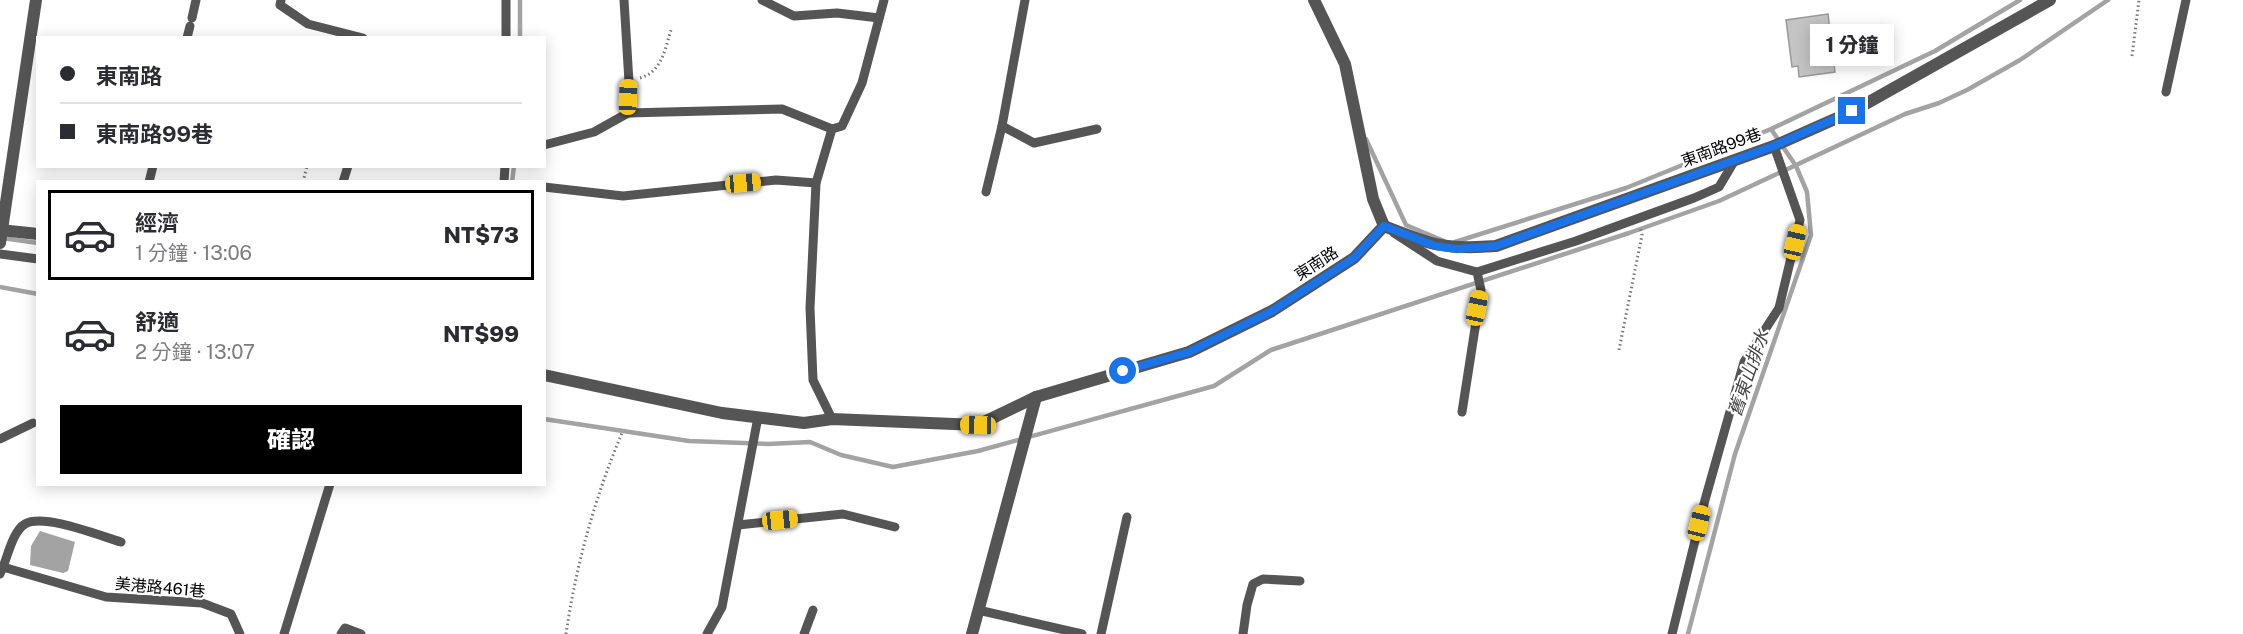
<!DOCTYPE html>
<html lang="zh-TW">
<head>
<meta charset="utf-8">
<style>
	body { margin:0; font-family:"Public Sans","Noto Sans TC",sans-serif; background:#f7f7f7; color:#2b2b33; height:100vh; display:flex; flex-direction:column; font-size:22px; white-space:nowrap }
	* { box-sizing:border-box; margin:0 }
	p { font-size:20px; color:#7c7c81 }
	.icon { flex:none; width:33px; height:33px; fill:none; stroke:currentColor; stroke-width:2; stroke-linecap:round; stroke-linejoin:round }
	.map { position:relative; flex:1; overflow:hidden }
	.sheet { position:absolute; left:36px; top:180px; width:510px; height:306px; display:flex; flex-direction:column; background:#fff; border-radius:0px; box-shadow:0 3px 15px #0003 }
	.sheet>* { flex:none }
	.top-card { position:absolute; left:36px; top:36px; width:510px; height:132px; border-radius:0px; box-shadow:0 3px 15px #0003; display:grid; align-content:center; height:132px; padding:0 24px; background:#fff }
	.end { position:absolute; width:27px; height:27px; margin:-14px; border:8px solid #1a73e8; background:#fff; box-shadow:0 0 0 3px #fff }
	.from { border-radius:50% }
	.bubble { position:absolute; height:42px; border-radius:0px; background:#fff; box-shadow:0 3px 15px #0003; font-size:20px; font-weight:800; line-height:42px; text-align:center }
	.car { position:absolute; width:18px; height:36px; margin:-18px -9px; border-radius:8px; box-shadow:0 0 4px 2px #0007; background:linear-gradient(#f5c518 24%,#345 0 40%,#f5c518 0 76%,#345 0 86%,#f5c518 0) }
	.top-card b { display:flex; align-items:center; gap:21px; height:57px; font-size:22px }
	.top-card b+b { border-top:2px solid #e1e1e2 }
	.top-card i { width:15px; height:15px; background:#2b2b33 }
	ul { padding:10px 0 0; list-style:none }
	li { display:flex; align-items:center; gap:18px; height:90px; margin:0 12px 9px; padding:0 12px; border:3px solid transparent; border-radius:0px }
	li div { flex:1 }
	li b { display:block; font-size:22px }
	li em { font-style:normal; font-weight:800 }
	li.current { border-color:#000 }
	li>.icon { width:54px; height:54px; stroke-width:1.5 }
	.cta { display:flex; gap:12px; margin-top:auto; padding:12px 24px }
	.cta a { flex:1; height:69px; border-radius:0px; background:#000; color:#fff; font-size:24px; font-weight:800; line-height:69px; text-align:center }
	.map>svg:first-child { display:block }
	.water { fill:#a3a3a3 }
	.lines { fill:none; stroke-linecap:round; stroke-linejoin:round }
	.stream { stroke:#a3a3a3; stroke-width:4.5 }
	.building { fill:#c4c4c4; stroke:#999; stroke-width:1.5 }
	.path { stroke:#777; stroke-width:3; stroke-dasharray:1.5 3; stroke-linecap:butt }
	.service { stroke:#555; stroke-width:9 }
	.minor { stroke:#555; stroke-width:12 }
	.tertiary { stroke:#555; stroke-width:12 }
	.route { stroke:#1a73e8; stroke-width:8 }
	.labels { text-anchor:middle; stroke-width:4.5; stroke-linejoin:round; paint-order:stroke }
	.street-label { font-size:16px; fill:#000; stroke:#fff }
	.water-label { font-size:18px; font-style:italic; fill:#444; stroke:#fff }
</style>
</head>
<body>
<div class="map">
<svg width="2243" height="634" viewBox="0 0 2243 634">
	<rect width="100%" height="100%" fill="#fff"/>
	<!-- water -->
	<polygon class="water" points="40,531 75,542 68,571 63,573 30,565 31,546"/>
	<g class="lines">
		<!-- stream -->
		<g class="stream">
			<polyline points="520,38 520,0"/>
			<polyline points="1366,139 1406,225 1444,241"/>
			<polyline points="512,182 514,166"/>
			<polyline points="2,238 38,243"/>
			<polyline points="1455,242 1626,188 1771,129 1935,51 2020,0"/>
			<polyline points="0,287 38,294"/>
			<polyline points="544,419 689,441 768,444 810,442 841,455 893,467 978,451 1214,386 1271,350 1629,233 1719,201 1905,114 1939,103 1967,90 2020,60 2108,0"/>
			<polyline points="1688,634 1735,454 1811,235 1807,192 1796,166 1771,129"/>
		</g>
	</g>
	<!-- building -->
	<polygon class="building" points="1828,14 1835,72 1799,77 1798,66 1792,67 1786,20"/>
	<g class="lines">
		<!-- path -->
		<g class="path">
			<polyline points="2132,56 2139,0"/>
			<path d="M640 78C662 72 665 49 671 30"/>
			<polyline points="268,182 276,182"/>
			<polyline points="303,182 307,166"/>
			<polyline points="1619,350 1642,235 1640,228"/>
			<path d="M566 634C576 565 595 497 622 433"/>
		</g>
		<!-- service -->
		<g class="service">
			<polyline points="281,0 280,5 308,24 363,38"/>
			<polyline points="624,0 629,82 628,113"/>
			<polyline points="762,0 794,16 837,13 879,18"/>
			<polyline points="192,18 196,0"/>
			<polyline points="187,38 190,26"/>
			<polyline points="506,38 506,0"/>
			<polyline points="2166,92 2186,0"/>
			<polyline points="1002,126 1034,143 1097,129"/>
			<polyline points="544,145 594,132 628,113 782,109 832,129"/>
			<polyline points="149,182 153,166"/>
			<polyline points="343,182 348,166"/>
			<polyline points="504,182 505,166"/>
			<polyline points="544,187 623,196 776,180 816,183"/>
			<polyline points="986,192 1002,126 1025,0"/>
			<polyline points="1394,233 1437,261 1477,272 1481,290 1462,412"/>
			<polyline points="0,254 38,259"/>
			<polyline points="1477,272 1576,241 1694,198 1719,187 1735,160"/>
			<polyline points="832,419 813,380 810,308 816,183 832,129 842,126 862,83 884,0"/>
			<polyline points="0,439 33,423"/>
			<polyline points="738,525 843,514 895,527"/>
			<path d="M3 567C8 555 13 531 25 524 44 513 100 536 121 542"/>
			<polyline points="0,574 3,567 106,597 202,603 231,614 240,634"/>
			<polyline points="978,610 1082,634"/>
			<polyline points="284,634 330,484"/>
			<polyline points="341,634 345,628 361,634"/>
			<polyline points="707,634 722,607 758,417"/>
			<polyline points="804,634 813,610"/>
			<polyline points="1101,634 1127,517"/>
			<polyline points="1243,634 1247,605 1253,584 1263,579 1300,581"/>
			<polyline points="1672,634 1705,500 1744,362 1779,308 1800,220 1774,146"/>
		</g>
		<!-- minor -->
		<g class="minor">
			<polyline points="1314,0 1345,64 1373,199 1384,226"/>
			<path d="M1384 226C1432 245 1444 250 1496 246L1774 146 1853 111 2050 0"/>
			<polyline points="0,230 38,234"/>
			<polyline points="544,375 722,413 804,423 832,419 978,425 1036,397 1189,352 1272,311 1354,258 1384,226"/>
			<polyline points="972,634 1036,397"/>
		</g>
		<!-- tertiary -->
		<polyline class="tertiary" points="0,243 36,0"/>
	</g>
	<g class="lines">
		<!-- route -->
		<polyline class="route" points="1123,371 1189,352 1272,311 1354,258 1384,226 1435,246 1457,249 1496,246 1774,146 1852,111"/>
	</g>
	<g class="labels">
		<!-- street labels -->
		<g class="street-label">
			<text transform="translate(1721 147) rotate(-20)" y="6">東南路99巷</text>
			<text transform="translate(1316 263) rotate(-33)" y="6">東南路</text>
			<text transform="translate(160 587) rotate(5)" y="6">美港路461巷</text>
		</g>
		<!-- water labels -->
		<g class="water-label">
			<text transform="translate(1749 373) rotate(-71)" y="6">舊東山排水</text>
		</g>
	</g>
</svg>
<i class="end from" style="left:1123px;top:371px"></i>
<i class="end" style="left:1852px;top:111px"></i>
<div class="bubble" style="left:1810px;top:24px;width:84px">1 分鐘</div>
<i class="car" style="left:628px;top:97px;rotate:2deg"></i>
<i class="car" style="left:743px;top:183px;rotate:85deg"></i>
<i class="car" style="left:1795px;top:242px;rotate:13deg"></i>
<i class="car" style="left:1477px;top:308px;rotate:12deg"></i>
<i class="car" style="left:978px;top:425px;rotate:271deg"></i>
<i class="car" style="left:780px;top:520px;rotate:84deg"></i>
<i class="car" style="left:1699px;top:523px;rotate:14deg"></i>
<div class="top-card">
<b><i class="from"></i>東南路</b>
<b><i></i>東南路99巷</b>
</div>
<section class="sheet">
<ul>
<li class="current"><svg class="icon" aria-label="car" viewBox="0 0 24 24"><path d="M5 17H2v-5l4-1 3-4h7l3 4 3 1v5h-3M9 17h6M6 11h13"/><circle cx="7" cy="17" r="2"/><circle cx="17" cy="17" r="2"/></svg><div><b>經濟</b><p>1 分鐘 · 13:06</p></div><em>NT$73</em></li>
<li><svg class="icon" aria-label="car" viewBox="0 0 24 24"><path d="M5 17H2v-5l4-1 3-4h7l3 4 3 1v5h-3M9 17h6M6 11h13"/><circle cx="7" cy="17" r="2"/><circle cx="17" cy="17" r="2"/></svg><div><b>舒適</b><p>2 分鐘 · 13:07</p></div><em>NT$99</em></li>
</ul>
<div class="cta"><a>確認</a></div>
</section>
</div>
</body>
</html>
